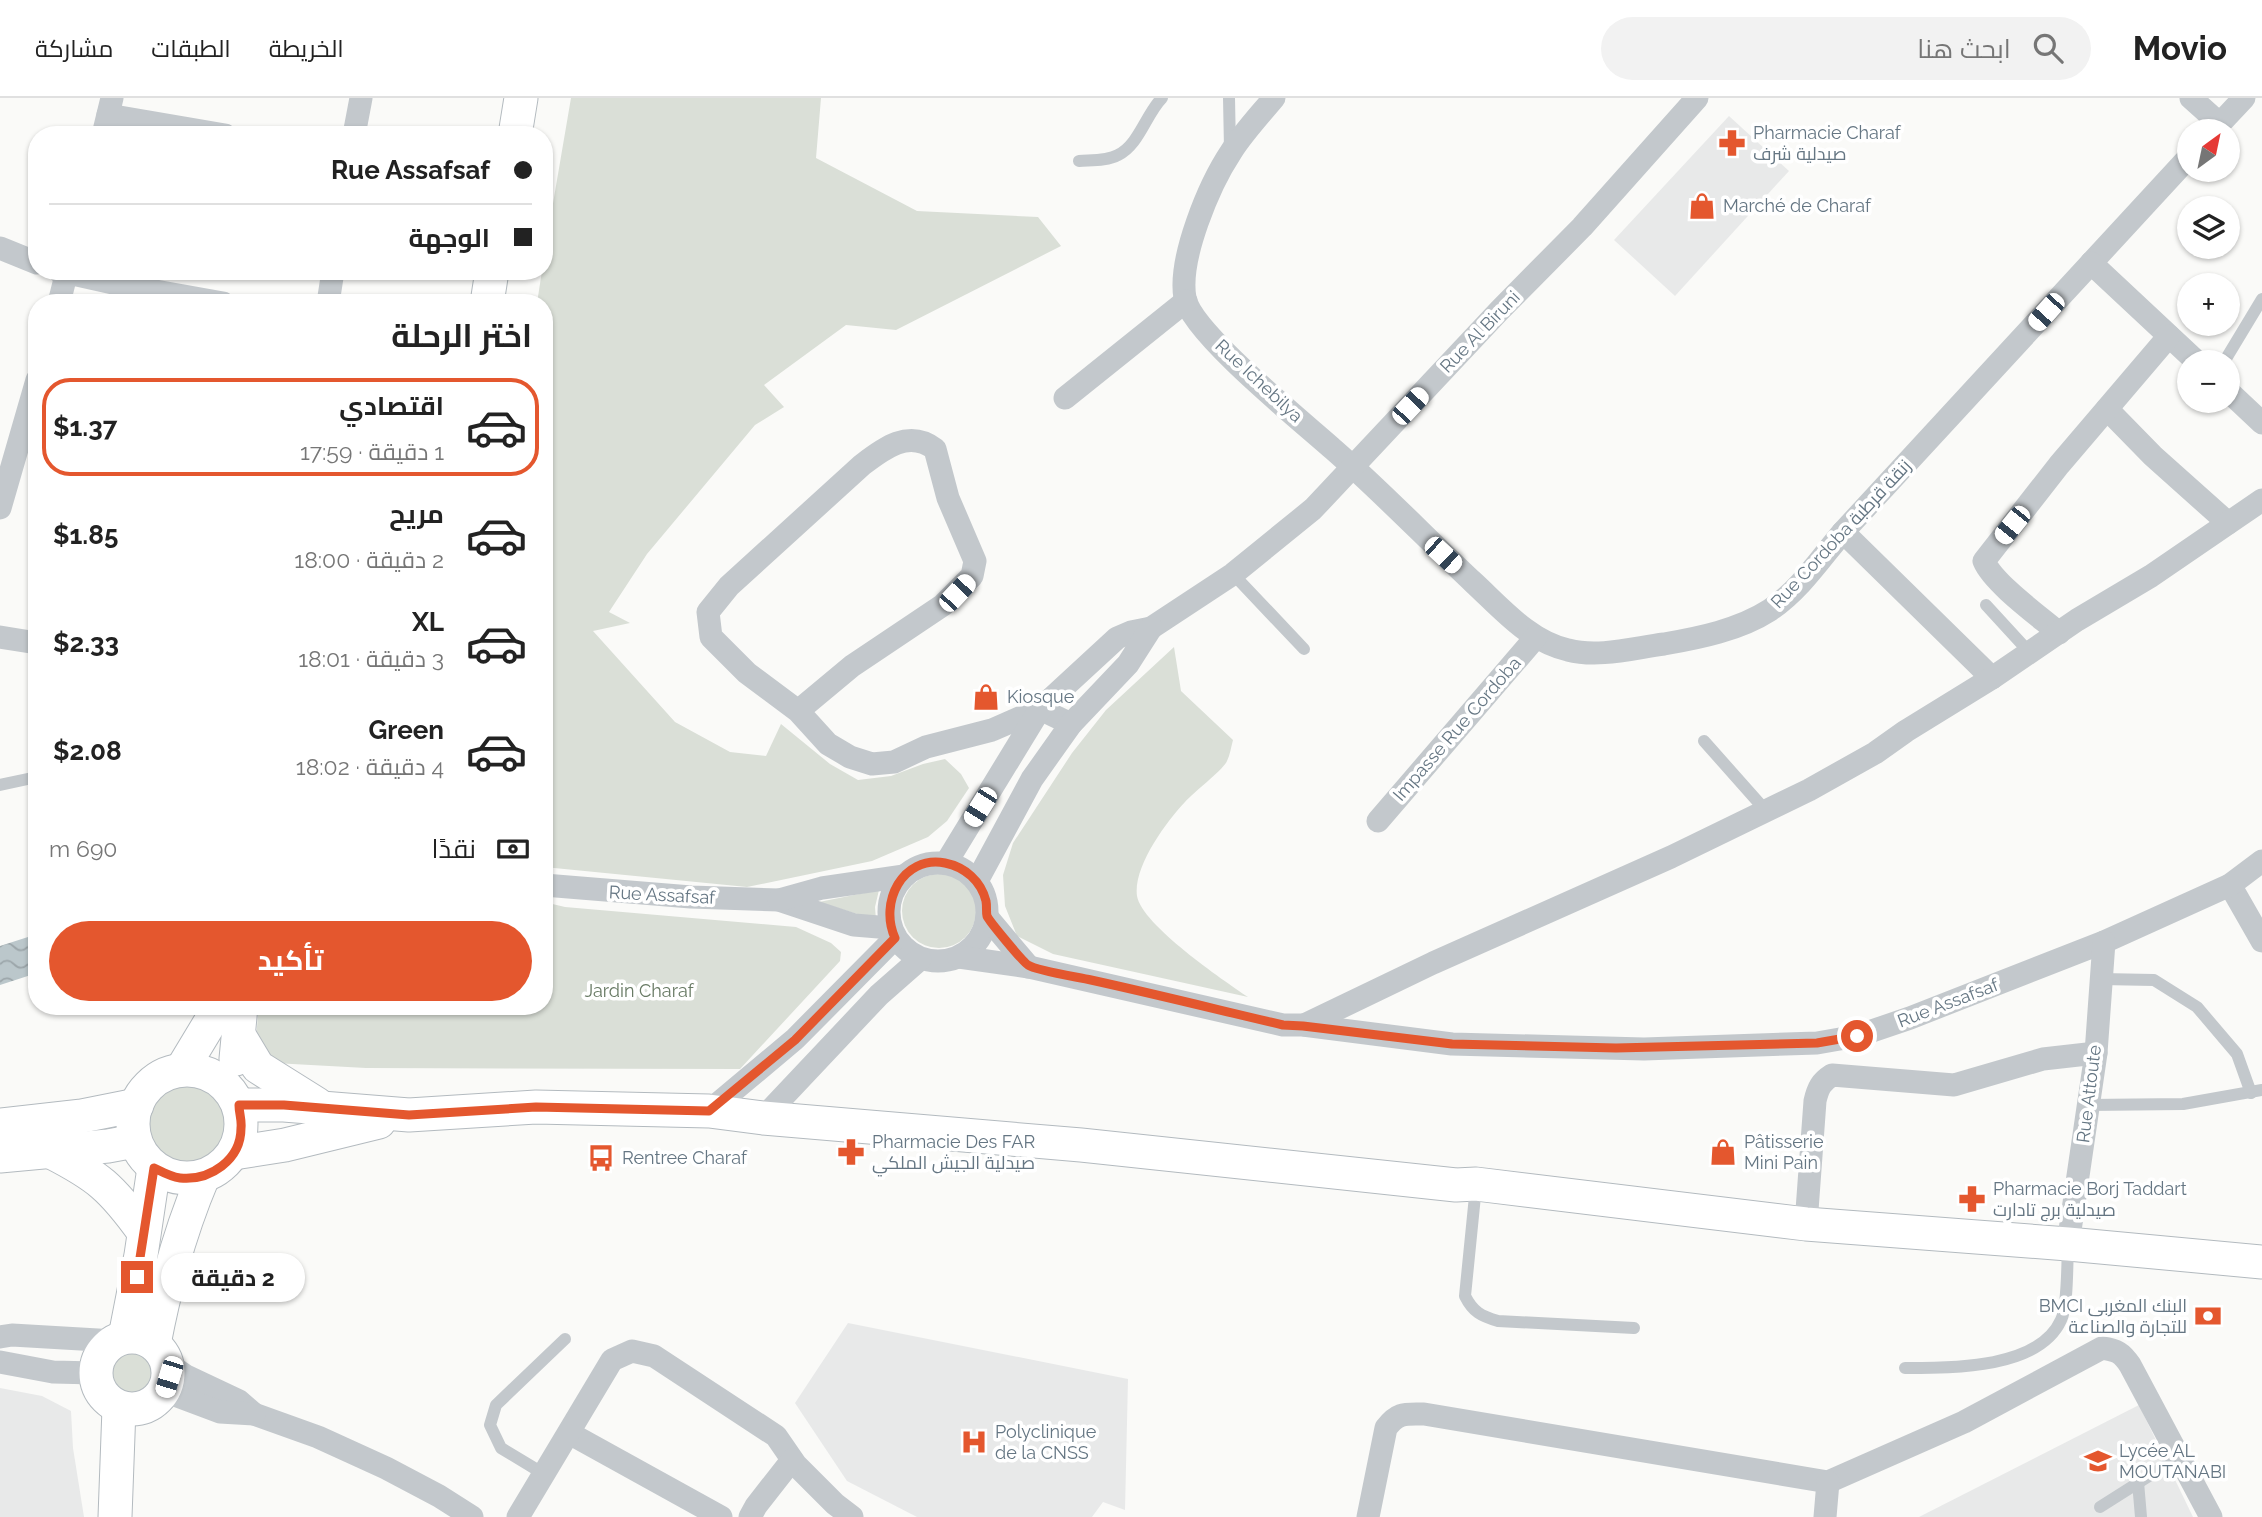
<!DOCTYPE html>
<html lang="ar">
<head>
<meta charset="utf-8">
<style>
	body { margin:0; font-family:Raleway,Cairo,sans-serif; background:#f2f2f2; color:#222; direction:rtl; height:100vh; display:flex; flex-direction:column; font-size:26px; white-space:nowrap }
	* { box-sizing:border-box; margin:0 }
	p { font-size:23px; color:#767676 }
	.icon { flex:none; width:38px; height:38px; fill:none; stroke:currentColor; stroke-width:2; stroke-linecap:round; stroke-linejoin:round }
	.map { position:relative; flex:1; overflow:hidden; direction:ltr }
	.side { position:absolute; left:28px; top:196px; width:525px; height:721px; display:flex; flex-direction:column; background:#fff; border-radius:28px; box-shadow:0 2px 5px #0004; direction:rtl }
	.side>* { flex:none }
	.top-card { position:absolute; left:28px; top:28px; width:525px; height:154px; border-radius:28px; box-shadow:0 2px 5px #0004; direction:rtl; display:grid; align-content:center; height:154px; padding:0 21px; background:#fff }
	.needle { width:46px; rotate:33deg }
	.tools { position:absolute; left:2177px; top:21px; display:grid; gap:14px }
	.tools a { display:grid; place-items:center; width:63px; height:63px; border-radius:50%; background:#fff; box-shadow:0 2px 5px #0004; font-size:35px }
	.end { position:absolute; width:32px; height:32px; margin:-16px; border:9px solid #e4572e; background:#fff; box-shadow:0 0 0 4px #fff }
	.from { border-radius:50% }
	.bubble { position:absolute; height:49px; border-radius:24px; background:#fff; box-shadow:0 2px 5px #0004; font-size:23px; font-weight:700; line-height:49px; text-align:center; direction:rtl }
	.car { position:absolute; width:21px; height:42px; margin:-21px -10px; border-radius:9px; box-shadow:0 0 5px 2px #0007; background:linear-gradient(#fff 24%,#345 0 40%,#fff 0 76%,#345 0 86%,#fff 0) }
	.top-card b { display:flex; align-items:center; gap:24px; height:66px; font-size:26px }
	.top-card b+b { border-top:2px solid #e0e0e0 }
	.top-card i { width:18px; height:18px; background:#222 }
	ul { padding:0; list-style:none }
	li { display:flex; align-items:center; gap:21px; height:98px; margin:0 14px 10px; padding:0 7px; border:4px solid transparent; border-radius:28px }
	li div { flex:1 }
	li b { display:block; font-size:26px }
	li em { font-style:normal; font-weight:700 }
	li.active { border-color:#e4572e }
	li>.icon { width:63px; height:63px; stroke-width:1.5 }
	h2 { padding:0 21px; font-size:32px; line-height:84px }
	.pay { display:flex; align-items:center; gap:18px; height:77px; padding:0 21px; font-size:26px }
	.pay p { margin-inline-start:auto }
	.cta { display:flex; gap:14px; margin-top:auto; padding:14px 21px }
	.cta a { flex:1; height:80px; border-radius:42px; background:#e4572e; color:#fff; font-size:28px; font-weight:700; line-height:80px; text-align:center }
	header { display:flex; align-items:center; gap:42px; box-sizing:border-box; height:98px; padding:0 35px; background:#fff; border-bottom:2px solid #e0e0e0 }
	header strong { font-size:33px }
	nav { display:flex; gap:38px; margin-inline-start:auto; font-size:24px }
	.search { width:490px; height:63px; background:#f2f2f2; display:flex; align-items:center; gap:18px; box-sizing:border-box; padding:0 24px; border-radius:38px; color:#767676; font-size:26px }
	.map>svg:first-child { display:block }
	.built { fill:#e8e9e9 }
	.green { fill:#dadfd7 }
	.water { fill:url(#water-waves) }
	.lines { fill:none; stroke-linecap:round; stroke-linejoin:round }
	.secondary-casing { stroke:#b3babf; stroke-width:35 }
	.lane { stroke:#c3c8cc; stroke-width:12 }
	.street { stroke:#c3c8cc; stroke-width:23 }
	.secondary { stroke:#fff; stroke-width:33 }
	.route { stroke:#e4572e; stroke-width:9 }
	.labels { text-anchor:middle; stroke-width:7; stroke-linejoin:round; paint-order:stroke }
	.poi-label { font-size:18px; fill:#657683; stroke:#fff; text-anchor:start }
	.street-label { font-size:18px; fill:#657683; stroke:#fff }
	.park-label { font-size:18px; fill:#687a64; stroke:#fff }
</style>
</head>
<body>
<header>
<strong>Movio</strong>
<div class="search"><svg class="icon" aria-label="search" viewBox="0 0 24 24"><circle cx="10" cy="10" r="6"/><path d="M15 15l6 6"/></svg>ابحث هنا</div>
<nav><a>الخريطة</a><a>الطبقات</a><a>مشاركة</a></nav>
</header>
<div class="map">
<svg width="2262" height="1419" viewBox="0 0 2262 1419">
	<defs>
		<pattern id="water-waves" width="16" height="10" patternUnits="userSpaceOnUse" patternTransform="scale(1.75)"><rect width="16" height="10" fill="#bbc7cb"/><path d="M0 5q4-4 8 0t8 0" fill="none" stroke="#9ca6aa"/></pattern>
	</defs>
	<rect width="100%" height="100%" fill="#fafaf8"/>
	<!-- built -->
	<g class="built">
		<polygon points="1729,18 1789,73 1675,198 1614,142"/>
		<polygon points="848,1225 1128,1281 1125,1412 1103,1404 1092,1419 917,1419 847,1383 795,1305"/>
		<polygon points="0,1290 42,1298 71,1313 73,1350 84,1419 0,1419"/>
		<polygon points="2139,1307 2193,1419 1919,1419"/>
	</g>
	<!-- green -->
	<g class="green">
		<polygon points="571,0 821,0 816,60 917,113 1038,119 1061,148 896,232 846,227 764,287 784,309 755,327 647,456 609,514 630,525 593,533 675,624 730,654 766,658 781,626 830,666 858,682 891,678 923,666 945,661 961,676 969,690 947,723 928,739 872,763 747,789 544,769 544,205 537,205 542,173 544,173 544,158"/>
		<path d="M1174 549 1181 593 1233 642C1231 649 1230 657 1227 663 1223 672 1194 694 1185 704 1166 724 1133 769 1137 798 1142 827 1223 882 1248 899L1053 856 1017 838 1005 808 1003 777 1013 745 1072 655 1106 612Z"/>
		<circle cx="939" cy="813" r="37"/>
		<polygon points="879,792 875,809 876,822 819,804"/>
		<polygon points="544,804 565,809 796,829 831,845 841,854 840,863 740,971 366,970 274,965 256,942 258,916 261,908 544,908"/>
		<circle cx="188" cy="1027" r="44"/>
		<circle cx="134" cy="1279" r="28"/>
	</g>
	<!-- water -->
	<polygon class="water" points="28,839 30,846 37,845 37,875 0,887 0,848"/>
	<g class="lines">
		<defs>
			<g id="secondary">
				<polyline points="515,37 521,0"/>
				<polyline points="487,205 492,173"/>
				<polyline points="240,939 258,969 317,1006"/>
				<polyline points="236,961 241,908"/>
				<polyline points="182,971 220,908"/>
				<circle cx="187" cy="1026" r="54"/>
				<polyline points="238,1007 284,1007 409,1017 536,1009 709,1013 763,1020 1081,1047 1456,1087 1476,1086 1806,1126 2068,1146 2262,1164"/>
				<polyline points="0,1027 82,1018 137,1007"/>
				<path d="M51 1054C98 1078 112 1090 143 1133"/>
				<polyline points="234,1055 285,1047 379,1024"/>
				<polyline points="0,1058 108,1048 135,1043"/>
				<circle cx="132" cy="1275" r="36"/>
				<polyline points="125,1239 141,1157 154,1070"/>
				<path d="M154 1246C165 1188 180 1133 203 1079"/>
				<polyline points="115,1419 119,1310"/>
			</g>
		</defs>
		<!-- secondary casing -->
		<use href="#secondary" class="secondary-casing"/>
		<!-- lane -->
		<g class="lane">
			<polyline points="1229,0 1230,51"/>
			<path d="M1079 63C1091 62 1107 63 1118 57 1139 47 1146 16 1162 0"/>
			<polyline points="2224,264 2262,201"/>
			<polyline points="1233,476 1304,551"/>
			<polyline points="1986,507 2030,555"/>
			<polyline points="1704,643 1767,714"/>
			<polyline points="0,687 37,679"/>
			<polyline points="2101,881 2154,882 2197,909 2237,956 2251,995"/>
			<polyline points="2088,1007 2183,1006 2262,992"/>
			<path d="M1476 1088 1465 1198C1473 1214 1481 1218 1498 1223L1634 1230"/>
			<path d="M1905 1270C1951 1270 2039 1271 2061 1222 2068 1208 2067 1165 2068 1147"/>
			<polyline points="544,1376 501,1350 490,1327 496,1307 565,1241"/>
			<polyline points="2138,1384 2141,1419"/>
			<polyline points="2100,1409 2179,1359"/>
		</g>
		<!-- street -->
		<g class="street">
			<path d="M1274 0C1259 18 1243 35 1231 54 1209 87 1178 161 1185 200 1192 235 1304 325 1334 352 1382 394 1427 441 1474 485 1501 510 1530 544 1568 552 1599 560 1633 550 1664 546 1699 540 1739 532 1770 512 1799 493 1821 460 1843 434L2189 59"/>
			<polyline points="2191,0 2220,26"/>
			<polyline points="108,17 225,37"/>
			<polyline points="2213,33 2244,0"/>
			<polyline points="103,37 112,0"/>
			<polyline points="354,37 361,0"/>
			<polyline points="0,150 37,165"/>
			<polyline points="2091,165 2197,264"/>
			<polyline points="59,173 122,187 223,205"/>
			<polyline points="59,205 67,173"/>
			<polyline points="328,205 333,173"/>
			<polyline points="2228,293 2262,325"/>
			<polyline points="1065,300 1186,203"/>
			<polyline points="2107,311 2153,358 2228,425"/>
			<polyline points="0,410 37,282"/>
			<polyline points="1843,434 1992,580"/>
			<path d="M2059 535C2039 518 1993 485 1984 463L2059 367 2169 238"/>
			<polyline points="0,539 37,545"/>
			<path d="M798 613 852 568 943 507 972 478 975 463 948 400 935 351C909 331 884 350 862 367L729 488 708 514 711 539 747 575 798 613 828 646 850 659 872 666 894 664 926 649 992 632 1040 611 1071 626"/>
			<polyline points="1378,723 1536,539"/>
			<circle cx="938" cy="814" r="49"/>
			<polyline points="946,765 1040,611 1117,540 1131,534 1151,530 1233,476 1313,411 1499,213 1582,129 1697,0"/>
			<polyline points="977,783 1032,681 1071,626 1128,566 1151,530"/>
			<polyline points="544,787 691,799 779,802 854,827 891,830"/>
			<polyline points="2230,787 2262,843"/>
			<polyline points="779,802 822,790 904,778"/>
			<polyline points="987,819 1029,869"/>
			<polyline points="959,859 1029,869 1283,927 1303,927 1452,946 1644,951 1817,945 1857,938 1910,920 2104,844 2230,787 2262,763"/>
			<polyline points="1304,927 1433,865 1671,759 1809,692 1875,655 1906,633 1992,580 2077,522 2151,478 2262,402"/>
			<polyline points="709,1013 795,941 895,840"/>
			<polyline points="763,1020 879,897 920,861"/>
			<path d="M1806 1126 1815 1003C1818 990 1821 984 1832 977L1954 987 2043 961 2096 955"/>
			<polyline points="2068,1146 2096,955 2104,844"/>
			<polyline points="0,1239 12,1237 115,1243"/>
			<polyline points="0,1264 53,1274 95,1275"/>
			<polyline points="167,1265 186,1278 239,1303 254,1316 318,1339 386,1370 439,1398 472,1419"/>
			<polyline points="164,1293 220,1314 254,1316"/>
			<polyline points="569,1335 721,1419"/>
			<polyline points="518,1419 612,1262 632,1253 654,1258 776,1338 796,1367 835,1406 852,1419"/>
			<polyline points="750,1419 756,1408 792,1362"/>
			<path d="M1368 1419 1386 1330C1398 1314 1405 1316 1424 1316L1828 1384 1964 1324 2102 1250C2117 1252 2122 1255 2130 1267L2211 1419"/>
			<polyline points="1825,1419 1828,1384"/>
		</g>
		<!-- secondary -->
		<use href="#secondary" class="secondary"/>
	</g>
	<g class="lines">
		<!-- route -->
		<path class="route" d="M137 1179 154 1070C162 1074 171 1079 180 1080 210 1083 241 1062 241 1030 242 1022 239 1015 239 1007H284L409 1017 536 1009 709 1013 795 942 895 840C879 805 902 757 945 765 965 769 981 783 986 803 987 808 986 814 987 818 989 823 1023 864 1028 867 1037 873 1078 879 1091 882 1155 896 1219 912 1283 927L1303 928 1452 946 1616 950 1817 945 1857 938"/>
	</g>
	<!-- icons -->
	<defs>
		<symbol id="pharmacy-bare" viewBox="-9 -9 18 18"><path d="M-2-6h4v4h4v4h-4v4h-4v-4h-4v-4h4Z" fill="#e4572e" stroke="#fff" stroke-width="2.5" paint-order="stroke"/></symbol>
		<symbol id="shop-bare" viewBox="-9 -9 18 18"><path d="M-5-2.5h2.3a2.7 3.5 0 0 1 5.4 0H5L5.5 6h-11ZM-1.5-2.5h3a1.5 2.3 0 0 0-3 0Z" fill="#e4572e" stroke="#fff" stroke-width="2.5" paint-order="stroke"/></symbol>
		<symbol id="bus-bare" viewBox="-9 -9 18 18"><path d="M-5-6H5V4H4V6H2V4H-2V6H-4V4H-5ZM-3.5-4V0h7V-4ZM-3.5 1.2v1.5H-2V1.2ZM2 1.2v1.5H3.5V1.2Z" fill="#e4572e" stroke="#fff" stroke-width="2.5" paint-order="stroke"/></symbol>
		<symbol id="bank-bare" viewBox="-9 -9 18 18"><path d="M-6-4H6V4H-6ZM0-2.3a2.3 2.3 0 1 0 0 4.6a2.3 2.3 0 1 0 0-4.6Z" fill="#e4572e" stroke="#fff" stroke-width="2.5" paint-order="stroke"/></symbol>
		<symbol id="hospital-bare" viewBox="-9 -9 18 18"><path d="M-5-5h3v3.5h4V-5h3V5h-3V1.5h-4V5h-3Z" fill="#e4572e" stroke="#fff" stroke-width="2.5" paint-order="stroke"/></symbol>
		<symbol id="school-bare" viewBox="-9 -9 18 18"><path d="M0-5L7-2L0 1L-7-2ZM-4 1L0 2.5L4 1V4Q0 6-4 4Z" fill="#e4572e" stroke="#fff" stroke-width="2.5" paint-order="stroke"/></symbol>
	</defs>
	<g fill-rule="evenodd">
		<use href="#pharmacy-bare" x="1713" y="26" width="38" height="38"/>
		<use href="#shop-bare" x="1683" y="89" width="38" height="38"/>
		<use href="#shop-bare" x="967" y="580" width="38" height="38"/>
		<use href="#pharmacy-bare" x="832" y="1035" width="38" height="38"/>
		<use href="#shop-bare" x="1704" y="1035" width="38" height="38"/>
		<use href="#bus-bare" x="582" y="1041" width="38" height="38"/>
		<use href="#pharmacy-bare" x="1953" y="1082" width="38" height="38"/>
		<use href="#bank-bare" x="2189" y="1199" width="38" height="38"/>
		<use href="#hospital-bare" x="955" y="1325" width="38" height="38"/>
		<use href="#school-bare" x="2079" y="1344" width="38" height="38"/>
	</g>
	<g class="labels">
		<!-- poi labels -->
		<g class="poi-label">
			<text x="1753" y="41">Pharmacie Charaf<tspan x="1753" dy="21">صيدلية شرف</tspan></text>
			<text x="1723" y="114">Marché de Charaf</text>
			<text x="1007" y="605">Kiosque</text>
			<text x="872" y="1050">Pharmacie Des FAR<tspan x="872" dy="21">صيدلية الجيش الملكي</tspan></text>
			<text x="1744" y="1050">Pâtisserie<tspan x="1744" dy="21">Mini Pain</tspan></text>
			<text x="622" y="1066">Rentree Charaf</text>
			<text x="1993" y="1097">Pharmacie Borj Taddart<tspan x="1993" dy="21">صيدلية برج تادارت</tspan></text>
			<text x="2187" y="1214" text-anchor="end">BMCI البنك المغربي<tspan x="2187" dy="21">للتجارة والصناعة</tspan></text>
			<text x="995" y="1340">Polyclinique<tspan x="995" dy="21">de la CNSS</tspan></text>
			<text x="2119" y="1359">Lycée AL<tspan x="2119" dy="21">MOUTANABI</tspan></text>
		</g>
		<!-- street labels -->
		<g class="street-label">
			<text transform="translate(1480 234) rotate(-46)" y="6">Rue Al Biruni</text>
			<text transform="translate(1259 283) rotate(43)" y="6">Rue Ichebilya</text>
			<text transform="translate(1841 436) rotate(-47)" y="6">Rue Cordoba زنقة قرطبة</text>
			<text transform="translate(1457 631) rotate(-49)" y="6">Impasse Rue Cordoba</text>
			<text transform="translate(662 797) rotate(3)" y="6">Rue Assafsaf</text>
			<text transform="translate(1948 905) rotate(-21)" y="6">Rue Assafsaf</text>
			<text transform="translate(2089 996) rotate(-83)" y="6">Rue Attoute</text>
		</g>
		<!-- park labels -->
		<g class="park-label">
			<text x="639" y="899">Jardin Charaf</text>
		</g>
	</g>
</svg>
<div class="tools">
<a><svg class="needle" viewBox="-14 -14 28 28"><path d="M0-13l5 13h-10z" fill="#e53935"/><path d="M0 13l5-13h-10z" fill="#767676"/></svg></a>
<a><svg class="icon" aria-label="layers" viewBox="0 0 24 24"><path d="M12 4l9 5-9 5-9-5zM3 14l9 5 9-5"/></svg></a>
<a>+</a>
<a>−</a>
</div>
<i class="end from" style="left:1857px;top:938px"></i>
<i class="end" style="left:137px;top:1179px"></i>
<div class="bubble" style="left:161px;top:1155px;width:144px">2 دقيقة</div>
<i class="car" style="left:2046px;top:214px;rotate:222deg"></i>
<i class="car" style="left:1410px;top:308px;rotate:43deg"></i>
<i class="car" style="left:2012px;top:427px;rotate:219deg"></i>
<i class="car" style="left:1443px;top:457px;rotate:133deg"></i>
<i class="car" style="left:957px;top:495px;rotate:43deg"></i>
<i class="car" style="left:980px;top:709px;rotate:212deg"></i>
<i class="car" style="left:169px;top:1279px;rotate:197deg"></i>
<div class="top-card">
<b><i class="from"></i>Rue Assafsaf</b>
<b><i></i>الوجهة</b>
</div>
<section class="side">
<h2>اختر الرحلة</h2>
<ul>
<li class="active"><svg class="icon" aria-label="car" viewBox="0 0 24 24"><path d="M5 17H2v-5l4-1 3-4h7l3 4 3 1v5h-3M9 17h6M6 11h13"/><circle cx="7" cy="17" r="2"/><circle cx="17" cy="17" r="2"/></svg><div><b>اقتصادي</b><p>1 دقيقة · 17:59</p></div><em>$1.37</em></li>
<li><svg class="icon" aria-label="car" viewBox="0 0 24 24"><path d="M5 17H2v-5l4-1 3-4h7l3 4 3 1v5h-3M9 17h6M6 11h13"/><circle cx="7" cy="17" r="2"/><circle cx="17" cy="17" r="2"/></svg><div><b>مريح</b><p>2 دقيقة · 18:00</p></div><em>$1.85</em></li>
<li><svg class="icon" aria-label="car" viewBox="0 0 24 24"><path d="M5 17H2v-5l4-1 3-4h7l3 4 3 1v5h-3M9 17h6M6 11h13"/><circle cx="7" cy="17" r="2"/><circle cx="17" cy="17" r="2"/></svg><div><b>XL</b><p>3 دقيقة · 18:01</p></div><em>$2.33</em></li>
<li><svg class="icon" aria-label="car" viewBox="0 0 24 24"><path d="M5 17H2v-5l4-1 3-4h7l3 4 3 1v5h-3M9 17h6M6 11h13"/><circle cx="7" cy="17" r="2"/><circle cx="17" cy="17" r="2"/></svg><div><b>Green</b><p>4 دقيقة · 18:02</p></div><em>$2.08</em></li>
</ul>
<div class="pay"><svg class="icon" aria-label="cash" viewBox="0 0 24 24"><path d="M3 7h18v10H3z"/><circle cx="12" cy="12" r="2"/></svg>نقدًا<p>690 m</p></div>
<div class="cta"><a>تأكيد</a></div>
</section>
</div>
</body>
</html>
